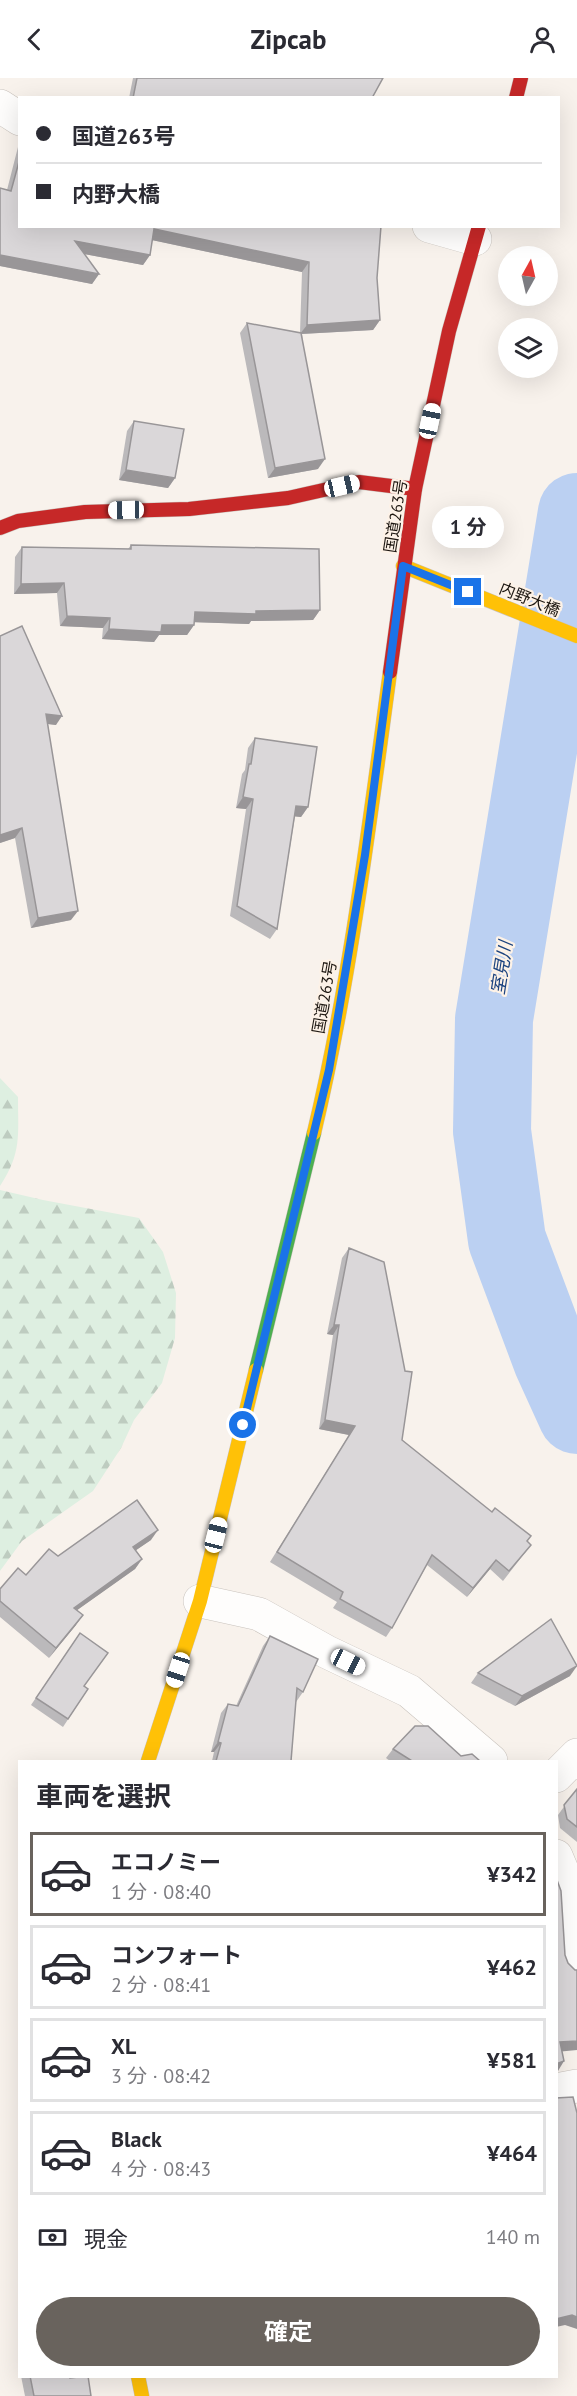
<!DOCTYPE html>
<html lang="ja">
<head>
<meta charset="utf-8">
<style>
	body { margin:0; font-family:"PT Sans","Noto Sans JP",sans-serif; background:#f7f7f7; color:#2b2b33; height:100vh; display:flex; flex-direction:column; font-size:22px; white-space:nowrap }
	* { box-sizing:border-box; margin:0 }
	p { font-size:20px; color:#7c7c81 }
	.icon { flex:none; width:33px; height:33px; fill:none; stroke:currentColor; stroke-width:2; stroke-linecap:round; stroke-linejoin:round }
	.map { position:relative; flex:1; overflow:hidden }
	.side { position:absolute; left:18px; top:1682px; width:540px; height:618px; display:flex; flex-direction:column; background:#fff; border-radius:0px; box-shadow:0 6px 24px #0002 }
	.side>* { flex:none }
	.banner { position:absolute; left:18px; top:18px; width:542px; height:132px; border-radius:0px; box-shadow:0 6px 24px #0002; display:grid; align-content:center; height:132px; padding:0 18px; background:#fff }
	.needle { width:39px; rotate:8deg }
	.controls { position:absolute; left:498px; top:168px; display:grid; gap:12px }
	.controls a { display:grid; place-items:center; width:60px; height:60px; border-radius:50%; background:#fff; box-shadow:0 6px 24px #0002; font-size:30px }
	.end { position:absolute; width:27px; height:27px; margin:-14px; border:8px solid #1a73e8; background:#fff; box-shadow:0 0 0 3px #fff }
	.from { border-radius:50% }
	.bubble { position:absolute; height:42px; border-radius:21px; background:#fff; box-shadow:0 6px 24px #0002; font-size:20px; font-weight:700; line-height:42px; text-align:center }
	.car { position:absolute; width:18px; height:36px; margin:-18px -9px; border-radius:8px; box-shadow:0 0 4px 2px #0007; background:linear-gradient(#fff 24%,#345 0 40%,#fff 0 76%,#345 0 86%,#fff 0) }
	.banner b { display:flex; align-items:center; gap:21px; height:57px; font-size:22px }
	.banner b+b { border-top:2px solid #e1e1e2 }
	.banner i { width:15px; height:15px; background:#2b2b33 }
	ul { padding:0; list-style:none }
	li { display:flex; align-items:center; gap:18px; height:84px; margin:0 12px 9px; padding:0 6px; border:3px solid #e1e1e2; border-radius:0px }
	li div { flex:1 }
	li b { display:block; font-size:22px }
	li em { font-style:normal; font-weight:700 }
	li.selected { border-color:#69635d }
	li>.icon { width:54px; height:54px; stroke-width:1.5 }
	h2 { padding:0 18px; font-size:27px; line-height:72px }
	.pay { display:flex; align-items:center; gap:15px; height:66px; padding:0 18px; font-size:22px }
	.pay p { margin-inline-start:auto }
	.button { display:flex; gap:12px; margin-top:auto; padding:12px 18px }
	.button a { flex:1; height:69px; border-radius:36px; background:#69635d; color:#fff; font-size:24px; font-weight:700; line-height:69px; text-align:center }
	header { display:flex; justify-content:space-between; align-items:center; height:78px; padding:0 18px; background:#fff; font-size:27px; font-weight:700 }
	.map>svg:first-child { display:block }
	.forest { fill:url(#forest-firs) }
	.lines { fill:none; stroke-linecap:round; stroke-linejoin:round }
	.river { stroke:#bbd0f2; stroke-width:78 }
	.street-casing { stroke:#c9c3bd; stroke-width:34 }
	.fast-casing { stroke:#c9c3bd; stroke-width:15 }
	.slow-casing { stroke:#c9c3bd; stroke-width:15 }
	.jam-casing { stroke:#c9c3bd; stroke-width:15 }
	.street { stroke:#fefdfc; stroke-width:33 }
	.fast { stroke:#4caf50; stroke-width:14 }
	.slow { stroke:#ffc107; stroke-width:14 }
	.jam { stroke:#c62828; stroke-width:14 }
	.wall { fill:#bbb9bb }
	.shaded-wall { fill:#999698 }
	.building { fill:#dad7d9; stroke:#999698; stroke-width:1.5 }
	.route { stroke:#1a73e8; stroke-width:8 }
	.labels { text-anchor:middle; stroke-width:4.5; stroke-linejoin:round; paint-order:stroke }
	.street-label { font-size:16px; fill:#1c1610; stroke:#fdf2e7 }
	.water-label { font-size:18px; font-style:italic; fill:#1c437f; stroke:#fdf2e7 }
</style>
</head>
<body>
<header><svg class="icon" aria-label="back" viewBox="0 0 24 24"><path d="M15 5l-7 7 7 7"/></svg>Zipcab<svg class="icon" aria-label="person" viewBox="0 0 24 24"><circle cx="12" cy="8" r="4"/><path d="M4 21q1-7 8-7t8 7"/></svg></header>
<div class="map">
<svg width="577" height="2318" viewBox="0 0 577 2318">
	<defs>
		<pattern id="forest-firs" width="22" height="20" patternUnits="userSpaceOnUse" patternTransform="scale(1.5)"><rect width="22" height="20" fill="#deefe1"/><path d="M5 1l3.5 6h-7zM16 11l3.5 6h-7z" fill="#beccc0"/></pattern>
	</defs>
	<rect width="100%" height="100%" fill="#f8f2ec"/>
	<!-- forest -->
	<g class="forest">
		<path d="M0 1000 18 1019C18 1057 22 1075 0 1108Z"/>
		<polygon points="0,1112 43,1122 139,1140 163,1174 176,1215 175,1260 162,1305 134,1342 121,1370 93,1413 22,1463 0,1493"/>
	</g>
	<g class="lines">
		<!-- river -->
		<polyline class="river" points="577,434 494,941 492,1053 507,1162 552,1282 577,1337"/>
		<defs>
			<g id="street">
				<polyline points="0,28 20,41"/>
				<polyline points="429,148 475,161"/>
				<polyline points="200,1523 259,1536 327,1574 409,1613 491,1683"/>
				<polyline points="556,1698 577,1677"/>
				<polyline points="556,1778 573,1818 577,1885"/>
				<polyline points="556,2012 577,2008"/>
			</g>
			<polyline id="fast" points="256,1292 314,1055"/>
			<g id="slow">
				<polyline points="403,488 577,558"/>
				<path d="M314 1055C350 904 369 748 390 594"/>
				<polyline points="148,1683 200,1523 256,1292"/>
				<polyline points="138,2298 142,2318"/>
			</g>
			<g id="jam">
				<polyline points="516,20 521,0"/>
				<polyline points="0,450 18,443 85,434 189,431 288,420 359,404 415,411"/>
				<polyline points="390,594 415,411 449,253 479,148"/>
			</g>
		</defs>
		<!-- street casing -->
		<use href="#street" class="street-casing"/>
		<!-- fast casing -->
		<use href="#fast" class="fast-casing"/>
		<!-- slow casing -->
		<use href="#slow" class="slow-casing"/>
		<!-- jam casing -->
		<use href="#jam" class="jam-casing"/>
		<!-- street -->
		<use href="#street" class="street"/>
		<!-- fast -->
		<use href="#fast" class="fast"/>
		<!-- slow -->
		<use href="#slow" class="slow"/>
		<!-- jam -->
		<use href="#jam" class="jam"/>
	</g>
	<!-- wall -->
	<g class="wall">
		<polygon points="133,0 383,0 372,20 129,20"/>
		<polygon points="20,67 20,148 381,148 377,200 380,242 373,252 302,256 318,391 268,400 240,255 247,245 300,255 302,194 152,162 150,177 143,187 84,176 99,196 92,206 0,188 0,110 7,112 18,69"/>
		<polygon points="134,343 175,400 168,410 119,402 127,353"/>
		<polygon points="131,467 320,532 313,542 251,543 249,546 194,544 194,547 187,557 159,557 154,564 102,561 103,550 60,548 57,515 14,516 15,479 22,469 128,471"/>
		<polygon points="0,558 56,647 48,646 71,842 31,850 15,760 0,765"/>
		<polygon points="255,660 308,729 301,739 295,738 277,851 270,861 230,838 246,731 236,730 242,696 245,692 248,670"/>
		<polygon points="349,1170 402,1362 531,1467 503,1503 490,1491 467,1519 427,1487 392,1550 386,1559 333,1530 337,1524 270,1484 349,1357 319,1351 333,1257 327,1256 342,1180"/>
		<polygon points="151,1462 136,1472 142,1481 135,1491 77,1532 76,1547 49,1580 0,1539 0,1511 58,1478"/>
		<polygon points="80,1555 84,1609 88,1611 63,1649 31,1627"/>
		<polygon points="270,1558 303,1614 296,1624 291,1683 212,1683 214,1674 211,1674 221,1635 228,1626 236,1628 263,1568"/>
		<polygon points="478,1595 570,1598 515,1628 471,1605"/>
		<polygon points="393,1671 461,1678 480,1683 390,1683 386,1680"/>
		<polygon points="577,1711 577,1764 560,1750 558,1737"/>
		<polygon points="20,2275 20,2288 18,2277"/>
		<polygon points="21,2298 70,2298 70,2300 91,2318 25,2318"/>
	</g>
	<!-- shaded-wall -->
	<g class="shaded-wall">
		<polygon points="154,151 309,184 302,194 147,161"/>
		<polygon points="75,163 150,177 143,187 68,173"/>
		<polygon points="0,177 99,196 92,206 0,188"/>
		<polygon points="380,242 373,252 300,256 307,247"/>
		<polygon points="325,381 318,391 268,400 275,390"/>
		<polygon points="126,392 175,400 168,410 119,402"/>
		<polygon points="64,505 57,515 14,516 21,506"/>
		<polygon points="320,532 313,542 251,543 249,546 188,544 195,534"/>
		<polygon points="67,538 110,540 103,550 60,548"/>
		<polygon points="162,547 194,547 187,557 159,557 154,564 102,561 109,551"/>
		<polygon points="46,636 62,638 56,647 40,645"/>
		<polygon points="243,719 253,721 246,731 236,730"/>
		<polygon points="296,728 308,729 301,739 289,738"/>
		<polygon points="22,750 15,760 0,765 0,757"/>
		<polygon points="78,833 71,842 31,850 38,840"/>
		<polygon points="334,1247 339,1247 333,1257 327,1256"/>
		<polygon points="325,1342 355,1348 349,1357 319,1351"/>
		<polygon points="158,1452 151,1462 126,1479 133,1469"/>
		<polygon points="142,1481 135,1491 66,1540 74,1530"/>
		<polygon points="496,1482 490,1491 467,1519 473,1510"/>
		<polygon points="83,1537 76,1547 49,1580 56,1570"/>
		<polygon points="577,1588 570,1598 515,1628 522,1618"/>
		<polygon points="218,1664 221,1665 214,1674 211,1674"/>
		<polygon points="577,1963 577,1972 556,1974 560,1964"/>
		<polygon points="564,1983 558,1993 556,1993 556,1986"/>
		<polygon points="572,2237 577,2239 577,2251 565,2247 556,2249 556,2241"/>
	</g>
	<!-- building -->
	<g class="building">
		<polygon points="137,0 383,0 372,20 133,20"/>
		<polygon points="20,80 20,148 381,148 377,200 380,242 307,247 309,184 154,151 150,177 75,163 99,196 0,177 0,110 11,113"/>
		<polygon points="247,245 301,255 325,381 275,390"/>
		<polygon points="134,343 184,351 175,400 126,392"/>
		<polygon points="131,467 319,471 320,532 256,533 256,536 195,534 194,547 162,547 161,554 109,551 110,540 67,538 64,505 21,506 22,469 131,471"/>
		<polygon points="22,548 62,638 46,636 78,833 38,840 22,750 0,757 0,558"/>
		<polygon points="255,660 317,669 308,729 296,728 277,851 237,828 253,721 243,719 249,686 251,686"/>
		<polygon points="349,1170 384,1184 405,1293 412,1294 402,1362 492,1434 495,1430 531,1458 527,1463 531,1467 509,1493 496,1482 473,1510 432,1477 392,1550 340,1521 343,1514 277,1474 355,1348 325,1342 339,1247 334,1247"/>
		<polygon points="137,1422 158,1452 133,1469 142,1481 74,1530 83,1537 56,1570 0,1523 0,1511 18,1490 26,1497 49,1471 58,1478"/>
		<polygon points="551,1541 577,1588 522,1618 478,1595"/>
		<polygon points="80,1555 108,1575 84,1608 88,1611 68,1641 36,1620"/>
		<polygon points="270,1558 318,1581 303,1614 297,1610 291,1683 216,1683 221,1665 218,1664 228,1626 238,1628"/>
		<polygon points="415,1648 428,1648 461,1678 472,1676 480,1683 412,1683 393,1671"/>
		<polygon points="577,1711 577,1749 567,1741 564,1727"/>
		<polygon points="557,1802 561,1813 565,1877 568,1885 575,1892 577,1892 577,1963 560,1964 564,1983 556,1986"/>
		<polygon points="573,2019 577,2035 577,2239 572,2237 556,2241 556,2020"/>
		<polygon points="30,2298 70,2298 70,2300 88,2298 91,2318 34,2318"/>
	</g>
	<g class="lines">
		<!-- route -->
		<polyline class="route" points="243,1347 329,992 365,777 403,488 468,514"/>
	</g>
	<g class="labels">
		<!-- street labels -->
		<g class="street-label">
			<text transform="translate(395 438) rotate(-81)" y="6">国道263号</text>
			<text transform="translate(530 521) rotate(22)" y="6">内野大橋</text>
			<text transform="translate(324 919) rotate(-80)" y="6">国道263号</text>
		</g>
		<!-- water labels -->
		<g class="water-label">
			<text transform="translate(502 890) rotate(-81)" y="6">室見川</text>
		</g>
	</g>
</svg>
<div class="controls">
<a><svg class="needle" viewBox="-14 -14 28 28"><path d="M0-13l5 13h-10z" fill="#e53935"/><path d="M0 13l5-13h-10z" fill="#7c7c81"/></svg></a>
<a><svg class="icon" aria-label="layers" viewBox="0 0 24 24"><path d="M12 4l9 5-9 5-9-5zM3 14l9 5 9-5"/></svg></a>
</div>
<i class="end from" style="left:243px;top:1347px"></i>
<i class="end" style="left:468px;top:514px"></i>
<div class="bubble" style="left:432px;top:428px;width:72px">1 分</div>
<i class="car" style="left:430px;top:343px;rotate:12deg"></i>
<i class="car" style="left:342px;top:408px;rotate:77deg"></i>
<i class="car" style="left:126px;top:432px;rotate:269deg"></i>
<i class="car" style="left:216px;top:1457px;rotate:14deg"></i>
<i class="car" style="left:348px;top:1584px;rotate:116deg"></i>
<i class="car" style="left:178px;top:1592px;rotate:198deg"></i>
<div class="banner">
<b><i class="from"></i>国道263号</b>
<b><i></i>内野大橋</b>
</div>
<section class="side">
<h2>車両を選択</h2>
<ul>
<li class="selected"><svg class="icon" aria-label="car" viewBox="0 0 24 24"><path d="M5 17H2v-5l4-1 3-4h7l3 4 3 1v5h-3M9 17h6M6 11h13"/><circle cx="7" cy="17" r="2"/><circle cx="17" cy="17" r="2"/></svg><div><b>エコノミー</b><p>1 分 · 08:40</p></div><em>¥342</em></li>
<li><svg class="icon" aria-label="car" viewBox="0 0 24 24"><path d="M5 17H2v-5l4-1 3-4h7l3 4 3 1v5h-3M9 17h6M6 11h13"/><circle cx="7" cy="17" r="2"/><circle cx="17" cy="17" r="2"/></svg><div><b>コンフォート</b><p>2 分 · 08:41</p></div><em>¥462</em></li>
<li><svg class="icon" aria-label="car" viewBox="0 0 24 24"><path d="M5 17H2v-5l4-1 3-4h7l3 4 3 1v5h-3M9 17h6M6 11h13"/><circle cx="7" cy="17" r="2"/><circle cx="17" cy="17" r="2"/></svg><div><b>XL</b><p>3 分 · 08:42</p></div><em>¥581</em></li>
<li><svg class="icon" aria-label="car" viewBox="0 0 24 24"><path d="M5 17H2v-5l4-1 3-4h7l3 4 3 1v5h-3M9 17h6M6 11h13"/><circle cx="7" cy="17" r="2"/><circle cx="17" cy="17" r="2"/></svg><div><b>Black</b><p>4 分 · 08:43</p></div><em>¥464</em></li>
</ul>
<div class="pay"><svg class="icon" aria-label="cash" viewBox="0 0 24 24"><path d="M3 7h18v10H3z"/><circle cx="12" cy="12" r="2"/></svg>現金<p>140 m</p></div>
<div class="button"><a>確定</a></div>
</section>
</div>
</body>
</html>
